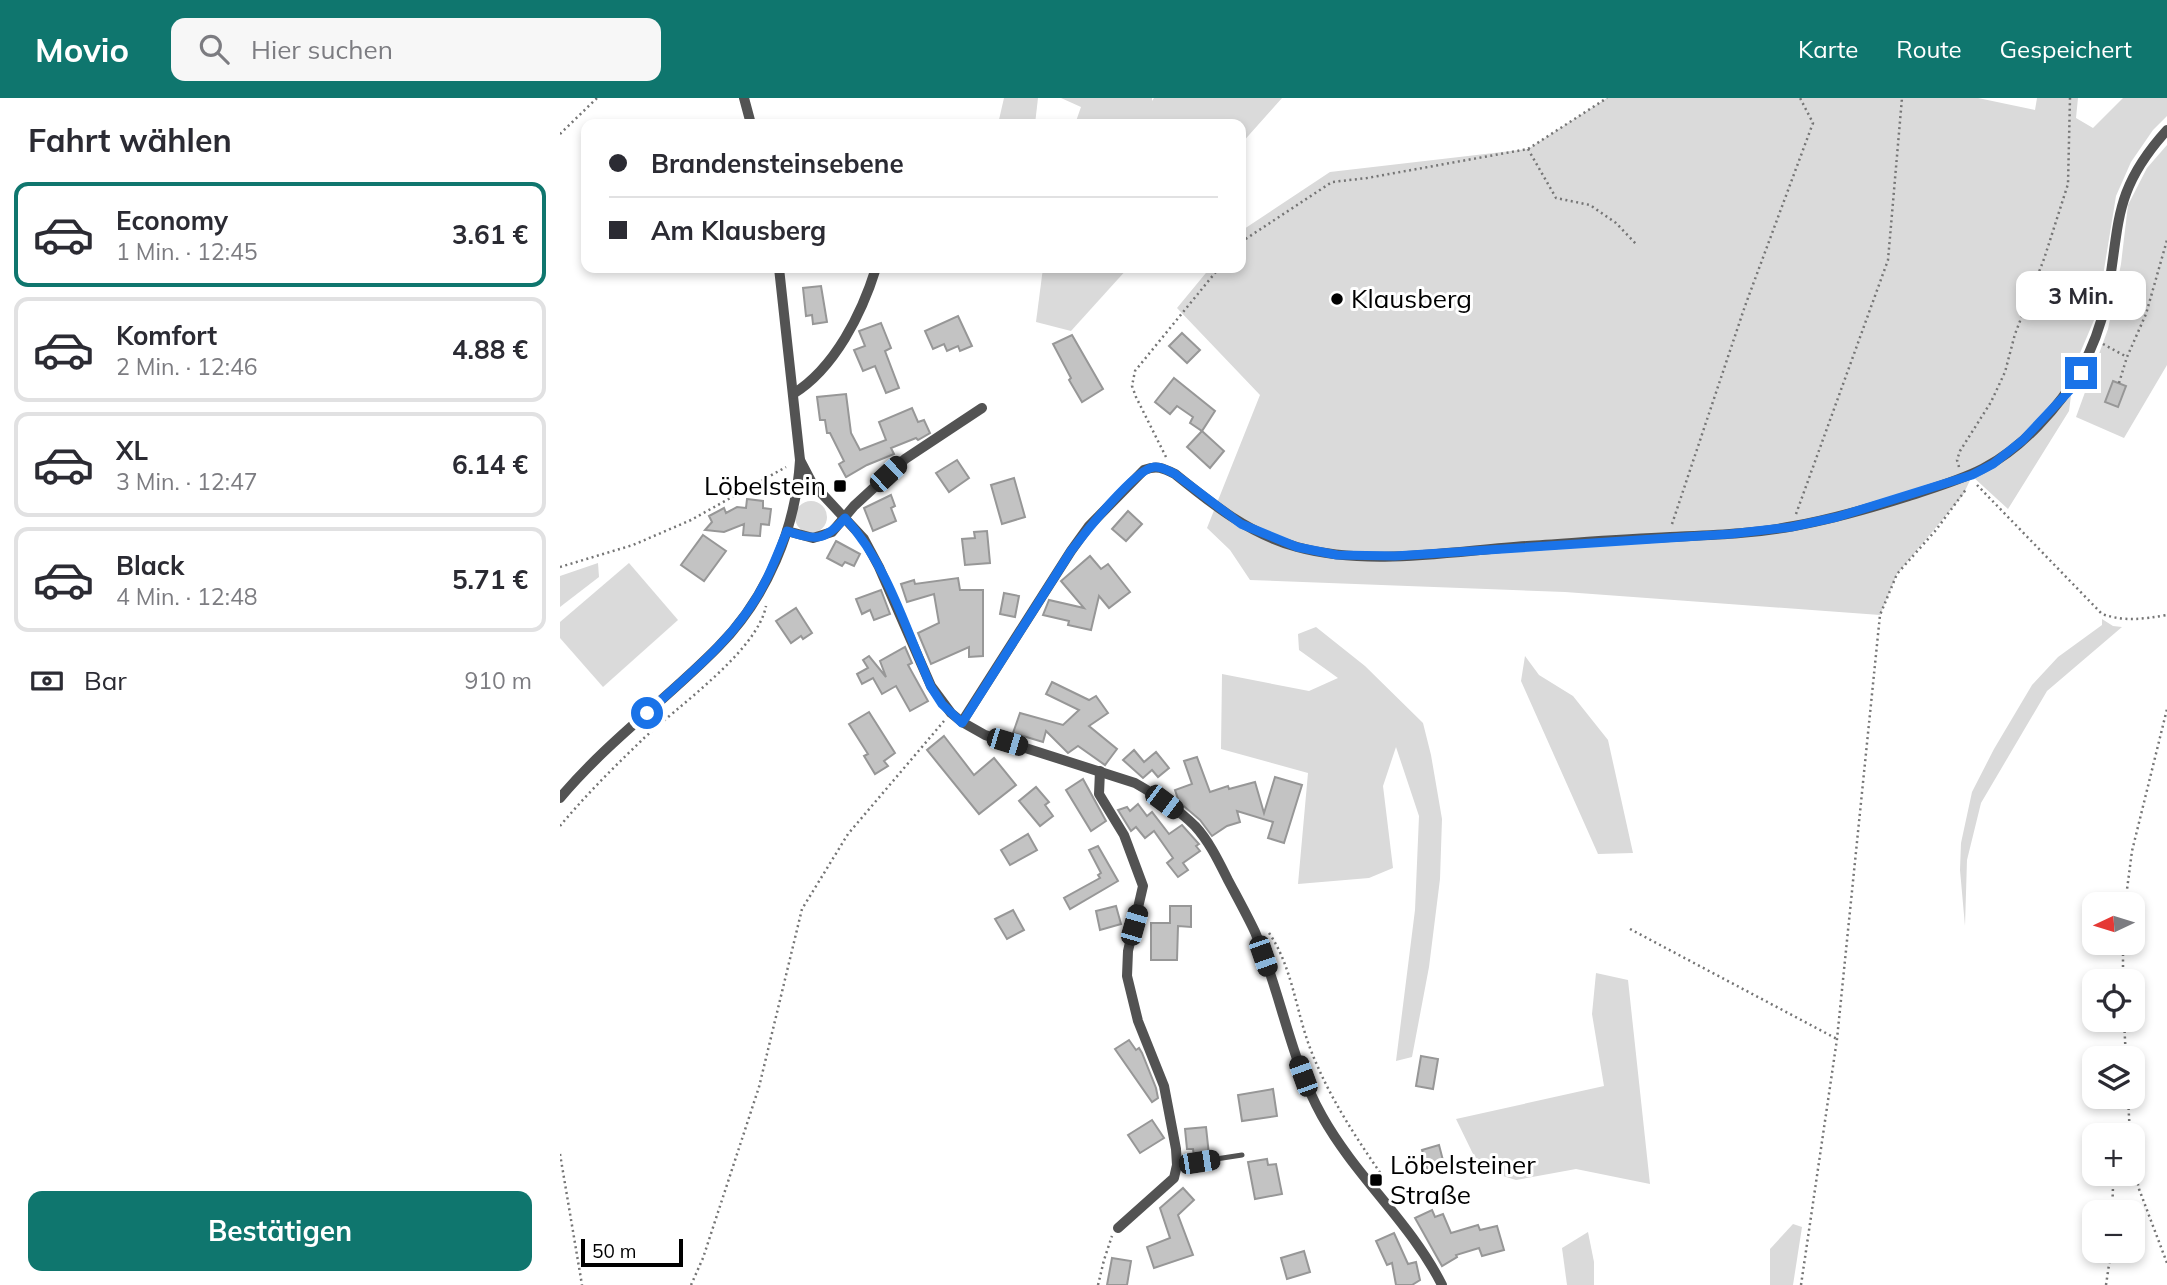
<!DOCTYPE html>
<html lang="de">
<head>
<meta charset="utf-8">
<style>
	body { margin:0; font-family:Mulish,sans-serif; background:#f7f7f7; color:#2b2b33; height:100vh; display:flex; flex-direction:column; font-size:26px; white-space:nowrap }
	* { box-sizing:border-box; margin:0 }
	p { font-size:23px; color:#7c7c81 }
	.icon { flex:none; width:38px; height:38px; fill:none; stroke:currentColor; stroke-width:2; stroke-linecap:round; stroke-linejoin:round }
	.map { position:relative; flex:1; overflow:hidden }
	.drawer { display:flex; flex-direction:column; background:#fff; width:560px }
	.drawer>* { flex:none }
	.banner { position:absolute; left:21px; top:21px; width:665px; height:154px; border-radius:14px; box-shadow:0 4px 10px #0003; display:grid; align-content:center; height:154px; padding:0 28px; background:#fff }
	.needle { width:46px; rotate:266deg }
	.controls { position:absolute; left:1522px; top:794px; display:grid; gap:14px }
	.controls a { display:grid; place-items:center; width:63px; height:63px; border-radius:14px; background:#fff; box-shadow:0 4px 10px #0003; font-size:35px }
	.scale { position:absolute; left:21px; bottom:18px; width:102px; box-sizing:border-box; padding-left:7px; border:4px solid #000; border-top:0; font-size:19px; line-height:24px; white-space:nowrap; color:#000; -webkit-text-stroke:5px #fff; paint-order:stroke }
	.end { position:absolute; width:32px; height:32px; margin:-16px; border:9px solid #1a73e8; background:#fff; box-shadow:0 0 0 4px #fff }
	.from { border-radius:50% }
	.bubble { position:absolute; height:49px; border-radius:14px; background:#fff; box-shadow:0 4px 10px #0003; font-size:23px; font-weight:700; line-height:49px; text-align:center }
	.car { position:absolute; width:21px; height:42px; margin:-21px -10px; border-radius:9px; box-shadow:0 0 5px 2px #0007; background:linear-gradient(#222 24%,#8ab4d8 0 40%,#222 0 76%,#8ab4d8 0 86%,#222 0) }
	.banner b { display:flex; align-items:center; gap:24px; height:66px; font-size:26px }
	.banner b+b { border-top:2px solid #e1e1e2 }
	.banner i { width:18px; height:18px; background:#2b2b33 }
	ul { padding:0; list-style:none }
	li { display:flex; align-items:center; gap:21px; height:105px; margin:0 14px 10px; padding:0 14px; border:4px solid #e1e1e2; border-radius:14px }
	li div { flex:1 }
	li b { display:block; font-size:26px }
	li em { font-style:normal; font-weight:700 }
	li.active { border-color:#0f766e }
	li>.icon { width:63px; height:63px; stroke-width:1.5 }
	h2 { padding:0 28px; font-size:32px; line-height:84px }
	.pay { display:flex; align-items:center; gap:18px; height:77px; padding:0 28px; font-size:26px }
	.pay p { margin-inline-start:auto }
	.cta { display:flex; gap:14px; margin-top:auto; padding:14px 28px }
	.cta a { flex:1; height:80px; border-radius:14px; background:#0f766e; color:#fff; font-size:28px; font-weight:700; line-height:80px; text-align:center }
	header { display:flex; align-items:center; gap:42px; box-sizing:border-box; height:98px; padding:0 35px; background:#0f766e; color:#fff }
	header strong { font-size:33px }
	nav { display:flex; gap:38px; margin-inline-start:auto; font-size:24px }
	.search { width:490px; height:63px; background:#f7f7f7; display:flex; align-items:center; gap:18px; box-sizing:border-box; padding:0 24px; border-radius:14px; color:#7c7c81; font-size:26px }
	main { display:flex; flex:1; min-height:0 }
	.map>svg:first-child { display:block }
	.green { fill:#dadada }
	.building { fill:#c3c3c3; stroke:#979797; stroke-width:2 }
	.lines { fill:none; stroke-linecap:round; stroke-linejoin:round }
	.path { stroke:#757575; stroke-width:2.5; stroke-dasharray:2 3.5; stroke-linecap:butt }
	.lane { stroke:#535353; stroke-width:5 }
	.street { stroke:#535353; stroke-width:10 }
	.route { stroke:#1a73e8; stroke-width:9 }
	.poi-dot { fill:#000; stroke:#fff; stroke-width:2.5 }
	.labels { text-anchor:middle; stroke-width:6; stroke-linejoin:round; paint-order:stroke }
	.poi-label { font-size:26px; fill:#000; stroke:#fff; text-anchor:start }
</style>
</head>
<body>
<header>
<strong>Movio</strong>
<div class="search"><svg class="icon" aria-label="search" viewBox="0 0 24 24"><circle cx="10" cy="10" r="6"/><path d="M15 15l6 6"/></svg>Hier suchen</div>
<nav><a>Karte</a><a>Route</a><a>Gespeichert</a></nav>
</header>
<main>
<section class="drawer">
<h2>Fahrt wählen</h2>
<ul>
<li class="active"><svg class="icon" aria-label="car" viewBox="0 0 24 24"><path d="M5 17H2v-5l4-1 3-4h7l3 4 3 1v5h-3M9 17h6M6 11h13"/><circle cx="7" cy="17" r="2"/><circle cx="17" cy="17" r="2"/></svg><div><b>Economy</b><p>1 Min. · 12:45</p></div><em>3.61 €</em></li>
<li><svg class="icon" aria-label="car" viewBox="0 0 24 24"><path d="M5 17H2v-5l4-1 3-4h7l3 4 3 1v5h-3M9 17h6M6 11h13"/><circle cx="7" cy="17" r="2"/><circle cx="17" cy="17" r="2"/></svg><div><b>Komfort</b><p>2 Min. · 12:46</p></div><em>4.88 €</em></li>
<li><svg class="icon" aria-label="car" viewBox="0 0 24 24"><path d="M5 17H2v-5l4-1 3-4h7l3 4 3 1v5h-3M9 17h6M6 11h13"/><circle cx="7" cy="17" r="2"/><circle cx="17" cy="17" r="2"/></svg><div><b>XL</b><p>3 Min. · 12:47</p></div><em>6.14 €</em></li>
<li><svg class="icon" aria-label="car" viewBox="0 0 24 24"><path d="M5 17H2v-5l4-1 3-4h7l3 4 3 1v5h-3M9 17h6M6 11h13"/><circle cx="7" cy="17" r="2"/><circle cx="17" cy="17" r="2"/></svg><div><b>Black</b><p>4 Min. · 12:48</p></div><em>5.71 €</em></li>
</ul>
<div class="pay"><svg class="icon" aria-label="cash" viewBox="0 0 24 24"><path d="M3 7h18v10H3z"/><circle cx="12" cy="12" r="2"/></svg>Bar<p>910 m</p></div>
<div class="cta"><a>Bestätigen</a></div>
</section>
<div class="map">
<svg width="1607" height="1187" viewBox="0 0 1607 1187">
	<rect width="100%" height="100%" fill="#fff"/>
	<!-- green -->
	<g class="green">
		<polygon points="444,0 478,0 475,26 438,26"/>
		<polygon points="501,0 592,0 592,3 594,0 722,0 681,46 681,26 515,26 521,9"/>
		<polygon points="1047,0 1418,0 1475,12 1477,0 1518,0 1516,20 1533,30 1563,0 1607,0 1607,18 1593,32 1571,64 1556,98 1537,215 1515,267 1509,313 1448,411 1412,378 1403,397 1337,476 1320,517 1005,494 690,482 670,452 647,430 700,297 617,210 650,170 681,170 681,133 770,74 968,51"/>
		<polygon points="1607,47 1607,267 1564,340 1516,319 1548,231 1561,166 1568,107 1587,70"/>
		<polygon points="483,170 568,170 511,233 476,224"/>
		<circle cx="251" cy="419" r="16"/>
		<polygon points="38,465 39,479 0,509 0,478"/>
		<polygon points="69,465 118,522 43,589 0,540 0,524"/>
		<polygon points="1542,521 1553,528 1562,529 1487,593 1421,705 1407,762 1405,828 1400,772 1401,745 1412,694 1434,651 1472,587 1498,559 1542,527"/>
		<polygon points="756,529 805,568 863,625 871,657 882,721 880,781 869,869 852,959 836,963 855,812 859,718 836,649 823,688 833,770 809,780 738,786 748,675 661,651 662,576 749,593 778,580 739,552 738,536"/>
		<polygon points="965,558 979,577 1013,598 1048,642 1073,755 1038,756 961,583"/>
		<polygon points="1036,875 1068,882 1090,1086 1016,1071 956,1082 930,1074 914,1058 896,1021 1044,988 1032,916"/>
		<polygon points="1233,1126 1242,1129 1233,1187 1210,1187 1210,1151"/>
		<polygon points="1028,1134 1034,1164 1034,1187 1007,1187 1002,1150"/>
	</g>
	<!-- building -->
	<g class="building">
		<polygon points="261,188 267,224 253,226 252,217 246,218 243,190"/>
		<polygon points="398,218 412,248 400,253 398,248 387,253 384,246 373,251 365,233"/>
		<polygon points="321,225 331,250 325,253 339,290 326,295 315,268 303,273 294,252 305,248 299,233"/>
		<polygon points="622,235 640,252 627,265 609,248"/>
		<polygon points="512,237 543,291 522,304 509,282 511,280 493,246"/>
		<polygon points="614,280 655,313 642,333 630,325 633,319 617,308 610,316 595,304"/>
		<polygon points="1553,283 1566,288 1558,309 1545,304"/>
		<polygon points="286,296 291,335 300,352 326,342 319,324 352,310 358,324 364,322 370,335 358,342 356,340 331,350 334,356 307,367 286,379 279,366 284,363 270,335 267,335 265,322 260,322 257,299"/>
		<polygon points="642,333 664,353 650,370 627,349"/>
		<polygon points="397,362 409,380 389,394 376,375"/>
		<polygon points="454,380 465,419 442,426 431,387"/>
		<polygon points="331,397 335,408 331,410 336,423 313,433 304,410"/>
		<polygon points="187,401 203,403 203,410 211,411 209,427 201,426 200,438 183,437 184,426 164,434 145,432 152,424 149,418 164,410 166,415 177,409 186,410"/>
		<polygon points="568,413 582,426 566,443 552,431"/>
		<polygon points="427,433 430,465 405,467 402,441 415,440 414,434"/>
		<polygon points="143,437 166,453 144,483 121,467"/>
		<polygon points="276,443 300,456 294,468 285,464 282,468 267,460"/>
		<polygon points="530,458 541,471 548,466 570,494 549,510 539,498 531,532 508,527 509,523 483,517 489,502 524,510 501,483"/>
		<polygon points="398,480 400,492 423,492 423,558 409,559 409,549 371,566 358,535 379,525 374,496 347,504 341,486 354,482 355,486"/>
		<polygon points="321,492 330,516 314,522 310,512 302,516 296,501"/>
		<polygon points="444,495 459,498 455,519 440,516"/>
		<polygon points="236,510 252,535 243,541 241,538 231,545 216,523"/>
		<polygon points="345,549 352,565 348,567 368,603 350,613 336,588 322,596 313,580 302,586 297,576 308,570 303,562 309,558 326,579 320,563"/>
		<polygon points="492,584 529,602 536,598 548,615 529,628 557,651 545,667 518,648 508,655 486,633 483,644 453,635 460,615 503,627 519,612 486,596"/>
		<polygon points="309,614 335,655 324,663 328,668 315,676 304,658 308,656 289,626"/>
		<polygon points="384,638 414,677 434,660 456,687 419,716 367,652"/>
		<polygon points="574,652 584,664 596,654 609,670 598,679 592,672 583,680 563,662"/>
		<polygon points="637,659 650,694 668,688 669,691 695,684 704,715 715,679 742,687 724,745 708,740 713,724 677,713 680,724 667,728 652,738 640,722 619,704 615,692 632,686 624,663"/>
		<polygon points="523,681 546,723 531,733 506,692"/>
		<polygon points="476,689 489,704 485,707 493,718 480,728 459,703"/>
		<polygon points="578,706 587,718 592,714 609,736 622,727 639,746 636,748 640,753 623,765 628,772 618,779 607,765 613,760 594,733 585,740 576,729 571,733 558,712 567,709 570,713"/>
		<polygon points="468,736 477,752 450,767 441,752"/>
		<polygon points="538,748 558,783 510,811 504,800 540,780 538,777 541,775 529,752"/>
		<polygon points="556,808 561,826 540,832 536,813"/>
		<polygon points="610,808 631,808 631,829 618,828 617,862 591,862 591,825 610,825"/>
		<polygon points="453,812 464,832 447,841 435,821"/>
		<polygon points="569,942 576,952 579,950 582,955 596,990 598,1000 592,1004 555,951"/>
		<polygon points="861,958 878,961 873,991 856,988"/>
		<polygon points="713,991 717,1018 682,1023 678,997"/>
		<polygon points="592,1022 604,1040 580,1055 568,1037"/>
		<polygon points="646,1029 649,1057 634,1059 633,1051 627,1051 625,1031"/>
		<polygon points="879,1047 885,1070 868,1075 862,1052"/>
		<polygon points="707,1061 708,1067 716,1066 722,1096 695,1101 688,1064"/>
		<polygon points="623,1090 634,1102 618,1117 633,1157 594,1170 587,1149 610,1140 600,1110"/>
		<polygon points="872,1112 875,1119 883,1116 891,1135 918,1127 920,1132 937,1128 944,1152 922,1158 919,1150 896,1157 897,1159 882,1168 855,1120"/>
		<polygon points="834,1135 848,1166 856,1164 860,1182 852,1187 836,1187 832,1165 827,1167 816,1143"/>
		<polygon points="744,1153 750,1174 727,1181 721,1160"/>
		<polygon points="552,1160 571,1163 567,1187 547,1187"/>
	</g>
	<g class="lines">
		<!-- path -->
		<g class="path">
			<polyline points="0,36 37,0"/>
			<polyline points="968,51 996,100 1030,107 1056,125 1077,147"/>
			<polyline points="681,144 772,84 807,80 968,51 1047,0"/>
			<polyline points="1543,246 1567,259 1586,216 1607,142"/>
			<polyline points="1559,285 1567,259"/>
			<polyline points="606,359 576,299 572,288 575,273 659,170"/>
			<polyline points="1399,369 1397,362 1400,353 1431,304 1445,274 1455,236 1484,161 1508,86 1510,0"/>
			<path d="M1417 387 1542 516C1566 524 1582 521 1607 517"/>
			<polyline points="1236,416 1328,162 1342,0"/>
			<polyline points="1112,426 1185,208 1253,25 1240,0"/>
			<polyline points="0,469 73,447 131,422 226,369"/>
			<path d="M0 728C25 698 53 670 81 643 115 610 197 554 206 508"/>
			<polyline points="1565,807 1572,753 1607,611"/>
			<polyline points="1070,831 1277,941"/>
			<path d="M709 835C732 868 736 913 750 950 768 997 793 1035 821 1076L822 1081"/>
			<polyline points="1563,845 1563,884"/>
			<polyline points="1564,922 1566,961"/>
			<polyline points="1568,999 1570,1038"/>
			<polyline points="0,1056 22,1187"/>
			<polyline points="1573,1064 1579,1091 1607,1165"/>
			<polyline points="1552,1115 1553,1089 1557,1076"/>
			<polyline points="131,1187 143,1160 199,989 242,811 288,736 384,623"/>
			<polyline points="538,1187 544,1162 552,1138"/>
			<polyline points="1241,1187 1277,941 1320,517 1337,476 1376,432 1407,390"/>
			<polyline points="1546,1187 1551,1153"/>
		</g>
		<!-- lane -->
		<polyline class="lane" points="617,1067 682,1057"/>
		<!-- street -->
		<g class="street">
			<polyline points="184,0 191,26"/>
			<path d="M219 170 240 362 252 385 304 441 319 469 371 588 391 615 402 624 425 637 575 685C596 697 618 711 635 728 649 743 659 764 668 782 677 799 687 817 695 834 721 895 730 961 762 1018 796 1079 851 1125 882 1187"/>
			<path d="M233 296C275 270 302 215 316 170"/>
			<polyline points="227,433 253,440 272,434 294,408 345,361 422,310"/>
			<path d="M402 624 511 453 529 428 584 372C597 367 603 370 615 376 652 406 689 436 737 449 810 469 892 453 967 448 1014 445 1062 441 1110 439 1151 437 1193 436 1234 428 1273 421 1311 410 1349 398 1404 380 1436 372 1478 328 1513 292 1535 253 1546 204 1561 128 1550 95 1607 32"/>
			<polyline points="540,673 539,696 564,737 583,788 568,853 567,878 578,923 604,988 616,1051 617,1067 614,1080 558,1130"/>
			<path d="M0 700C47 644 107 601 158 549 207 500 236 430 240 362"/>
		</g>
	</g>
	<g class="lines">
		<!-- route -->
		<path class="route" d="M87 615C122 582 162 551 189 511 206 487 216 460 227 433 255 443 265 443 285 420 327 466 346 531 371 589L382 606 402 625 511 453C524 436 575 371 594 369 602 368 608 373 615 376L681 426 737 449 777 457 835 458 1170 436 1231 429 1277 419 1412 377 1433 366 1463 342 1510 292 1521 275"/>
	</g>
	<!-- markers -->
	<g class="poi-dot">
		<circle cx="777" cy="201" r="7"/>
		<rect x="273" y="381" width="14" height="14" rx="3.5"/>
		<rect x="809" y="1075" width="14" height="14" rx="3.5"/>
	</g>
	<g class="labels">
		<!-- poi labels -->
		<g class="poi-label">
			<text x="791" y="210">Klausberg</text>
			<text x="266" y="397" text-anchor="end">Löbelstein</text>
			<text x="830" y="1076">Löbelsteiner<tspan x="830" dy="30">Straße</tspan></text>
		</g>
	</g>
</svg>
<div class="controls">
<a><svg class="needle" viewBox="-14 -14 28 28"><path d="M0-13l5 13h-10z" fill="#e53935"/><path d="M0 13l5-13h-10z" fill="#7c7c81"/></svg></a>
<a><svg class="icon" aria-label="locate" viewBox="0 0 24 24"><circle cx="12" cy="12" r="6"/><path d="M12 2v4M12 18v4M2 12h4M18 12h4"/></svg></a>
<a><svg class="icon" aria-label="layers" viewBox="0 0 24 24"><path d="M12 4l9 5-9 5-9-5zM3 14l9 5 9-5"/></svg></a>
<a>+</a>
<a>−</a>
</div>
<div class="scale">50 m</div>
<i class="end from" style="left:87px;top:615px"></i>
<i class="end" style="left:1521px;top:275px"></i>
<div class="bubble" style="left:1456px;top:173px;width:130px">3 Min.</div>
<i class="car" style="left:328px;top:376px;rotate:47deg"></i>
<i class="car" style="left:447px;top:644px;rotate:107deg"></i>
<i class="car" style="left:604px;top:704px;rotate:127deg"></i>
<i class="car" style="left:574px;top:827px;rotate:16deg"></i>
<i class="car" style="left:703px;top:858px;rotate:161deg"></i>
<i class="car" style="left:743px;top:978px;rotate:340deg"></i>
<i class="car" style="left:639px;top:1064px;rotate:81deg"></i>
<div class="banner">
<b><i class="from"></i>Brandensteinsebene</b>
<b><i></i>Am Klausberg</b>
</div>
</div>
</main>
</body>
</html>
